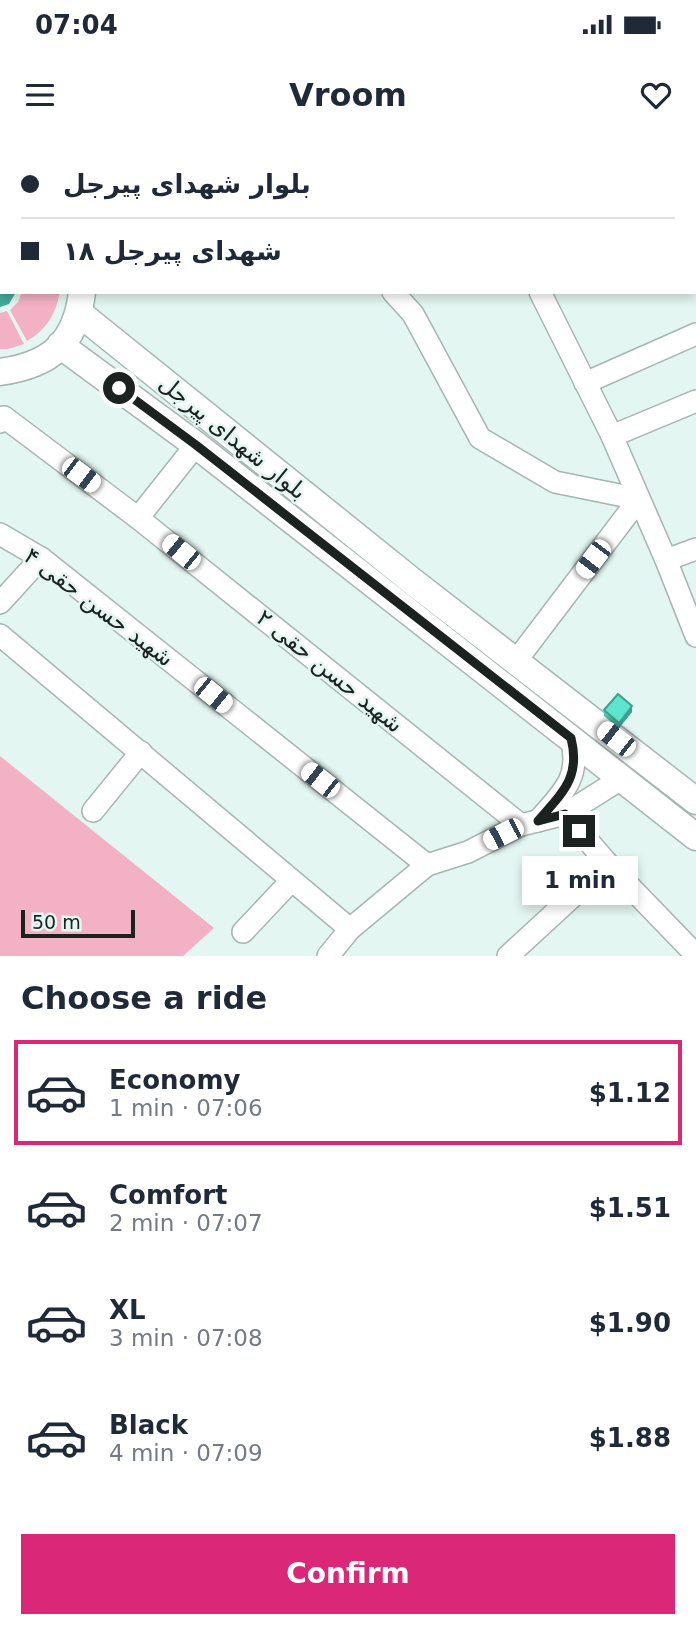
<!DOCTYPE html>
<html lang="en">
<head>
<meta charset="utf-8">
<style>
	body { margin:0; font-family:"DejaVu Sans","Noto Sans Arabic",sans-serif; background:#f6f6f7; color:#1f2937; height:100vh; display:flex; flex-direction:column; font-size:26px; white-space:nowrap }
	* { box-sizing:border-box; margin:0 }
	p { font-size:23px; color:#747a83 }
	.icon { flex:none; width:38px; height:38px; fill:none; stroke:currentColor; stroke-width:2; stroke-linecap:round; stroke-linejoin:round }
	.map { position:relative; height:816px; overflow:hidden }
	.side { display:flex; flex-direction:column; background:#fff; flex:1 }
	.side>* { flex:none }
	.hud { position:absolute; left:0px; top:0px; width:696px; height:154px; box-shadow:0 4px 10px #0003; display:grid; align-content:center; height:154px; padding:0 21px; background:#fff }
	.scale { position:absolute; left:21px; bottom:18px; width:114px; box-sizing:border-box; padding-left:7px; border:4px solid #1b2220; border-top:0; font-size:19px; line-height:24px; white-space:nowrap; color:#1b2220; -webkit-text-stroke:5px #e4f6f1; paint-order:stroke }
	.end { position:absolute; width:32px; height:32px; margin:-16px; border:9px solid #1b2220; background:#fff; box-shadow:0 0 0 4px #fff }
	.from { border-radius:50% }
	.bubble { position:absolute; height:49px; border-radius:0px; background:#fff; box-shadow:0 4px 10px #0003; font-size:23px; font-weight:700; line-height:49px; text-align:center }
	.car { position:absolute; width:21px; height:42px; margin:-21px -10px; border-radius:9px; box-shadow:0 0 5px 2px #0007; background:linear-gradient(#fff 24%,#345 0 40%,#fff 0 76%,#345 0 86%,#fff 0) }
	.hud b { display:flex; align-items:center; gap:24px; height:66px; font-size:26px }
	.hud b+b { border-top:2px solid #e0e1e3 }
	.hud i { width:18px; height:18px; background:#1f2937 }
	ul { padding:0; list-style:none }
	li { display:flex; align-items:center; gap:21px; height:105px; margin:0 14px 10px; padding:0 7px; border:4px solid transparent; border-radius:0px }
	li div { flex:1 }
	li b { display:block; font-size:26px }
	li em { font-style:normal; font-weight:700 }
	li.current { border-color:#db2777 }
	li>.icon { width:63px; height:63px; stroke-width:1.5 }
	h2 { padding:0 21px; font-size:32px; line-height:84px }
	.action { display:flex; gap:14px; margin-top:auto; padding:14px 21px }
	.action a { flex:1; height:80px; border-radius:0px; background:#db2777; color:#fff; font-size:28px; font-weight:700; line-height:80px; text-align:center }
	.status { display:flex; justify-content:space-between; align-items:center; height:49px; padding:0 35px; background:#fff; direction:ltr }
	.status svg { height:19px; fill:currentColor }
	header { display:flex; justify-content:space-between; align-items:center; height:91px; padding:0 21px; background:#fff; font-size:32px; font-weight:700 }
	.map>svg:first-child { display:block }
	.green { fill:#f3b1c5 }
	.water { fill:#42a998 }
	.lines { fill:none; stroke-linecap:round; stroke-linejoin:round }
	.minor-casing { stroke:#a5b6b2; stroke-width:24 }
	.major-casing { stroke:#a5b6b2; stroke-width:29 }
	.minor { stroke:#fff; stroke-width:21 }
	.major { stroke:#fff; stroke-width:26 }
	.wall { fill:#50c5b0 }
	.shaded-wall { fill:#41a090 }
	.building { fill:#5de5cd; stroke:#41a090; stroke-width:2 }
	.route { stroke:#1b2220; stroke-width:9 }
	.labels { text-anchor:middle; stroke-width:5; stroke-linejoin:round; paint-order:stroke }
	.street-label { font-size:23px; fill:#1b2220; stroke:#e4f6f1 }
</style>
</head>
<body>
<div class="status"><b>07:04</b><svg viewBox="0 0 49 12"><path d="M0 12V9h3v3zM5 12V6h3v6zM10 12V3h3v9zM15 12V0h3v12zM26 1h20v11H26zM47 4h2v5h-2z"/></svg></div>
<header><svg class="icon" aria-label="menu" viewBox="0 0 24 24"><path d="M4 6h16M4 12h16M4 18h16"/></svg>Vroom<svg class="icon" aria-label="heart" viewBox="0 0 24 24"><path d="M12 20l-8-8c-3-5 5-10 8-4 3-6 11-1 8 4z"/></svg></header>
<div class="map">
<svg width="696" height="816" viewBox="0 0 696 816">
	<rect width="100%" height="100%" fill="#e4f6f1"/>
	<!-- green -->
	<g class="green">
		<path d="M22 152H60C56 174 46 190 27 201L10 170 18 162Z"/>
		<polygon points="7,171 24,204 8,209 0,209 0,173"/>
		<polygon points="0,616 214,788 183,816 0,816"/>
	</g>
	<!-- water -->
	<polygon class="water" points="0,131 2,152 16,152 9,164 0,167"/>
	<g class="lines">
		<defs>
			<g id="minor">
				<polyline points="251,0 253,2"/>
				<polyline points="445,0 446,2"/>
				<polyline points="677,0 677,2"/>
				<polyline points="183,2 185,0"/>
				<polyline points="575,2 579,0"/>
				<polyline points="695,54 696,58"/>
				<polyline points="393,152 413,174 480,298 555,342 639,359 516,521"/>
				<polyline points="540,152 612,296 666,420 696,496"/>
				<polyline points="585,243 696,194"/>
				<polyline points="0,282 4,277 138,378 521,685"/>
				<polyline points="612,296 696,261"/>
				<polyline points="138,378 196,305"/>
				<polyline points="0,394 41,418 427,725"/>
				<polyline points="666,420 696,409"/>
				<polyline points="0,463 41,418"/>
				<polyline points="0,495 350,789"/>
				<polyline points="93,671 141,612"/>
				<polyline points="565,674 608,724 696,815"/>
				<path d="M538 681C562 653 582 638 571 598"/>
				<polyline points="243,792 291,741"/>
				<polyline points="328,816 350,789 427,725 468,712 521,685 565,674 621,639"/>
				<polyline points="508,816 608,724"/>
			</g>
			<g id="major">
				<polyline points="0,71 2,71"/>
				<polyline points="79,173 412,441 696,661"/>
				<polyline points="60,205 196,305 696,697"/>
				<path d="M0 232C50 225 76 204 82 152"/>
			</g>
		</defs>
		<!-- minor casing -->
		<use href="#minor" class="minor-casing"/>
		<!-- major casing -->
		<use href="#major" class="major-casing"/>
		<!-- minor -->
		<use href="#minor" class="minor"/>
		<!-- major -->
		<use href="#major" class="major"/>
	</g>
	<!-- wall -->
	<polygon class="wall" points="604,570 632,572 619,588 604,576"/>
	<!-- shaded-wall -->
	<polygon class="shaded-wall" points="632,566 632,572 619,588 619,583"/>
	<!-- building -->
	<g class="building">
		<polygon points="497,0 525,0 526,2 498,2"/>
		<polygon points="618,554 632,566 619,583 604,570"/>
	</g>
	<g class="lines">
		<!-- route -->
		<path class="route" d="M119 248 196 305 571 598C581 638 562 653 538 681L565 674 579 691"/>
	</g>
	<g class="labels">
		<!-- street labels -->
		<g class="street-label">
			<text transform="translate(233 297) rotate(39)" y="8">بلوار شهدای پیرجل</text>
			<text transform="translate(99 467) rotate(37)" y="8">شهید حسن حقی ۴</text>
			<text transform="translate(330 531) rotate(39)" y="8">شهید حسن حقی ۲</text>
		</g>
	</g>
</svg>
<div class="scale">50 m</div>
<i class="end from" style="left:119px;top:248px"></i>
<i class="end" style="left:579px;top:691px"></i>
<div class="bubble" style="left:522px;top:716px;width:116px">1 min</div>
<i class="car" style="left:81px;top:335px;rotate:127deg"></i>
<i class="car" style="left:181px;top:412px;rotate:309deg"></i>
<i class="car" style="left:593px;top:419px;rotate:217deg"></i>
<i class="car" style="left:213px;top:555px;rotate:129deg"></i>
<i class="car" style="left:616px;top:599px;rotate:308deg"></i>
<i class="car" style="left:320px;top:640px;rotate:308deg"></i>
<i class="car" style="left:503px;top:694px;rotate:243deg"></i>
<div class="hud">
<b><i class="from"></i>بلوار شهدای پیرجل</b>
<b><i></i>شهدای پیرجل ۱۸</b>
</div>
</div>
<section class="side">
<h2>Choose a ride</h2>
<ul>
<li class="current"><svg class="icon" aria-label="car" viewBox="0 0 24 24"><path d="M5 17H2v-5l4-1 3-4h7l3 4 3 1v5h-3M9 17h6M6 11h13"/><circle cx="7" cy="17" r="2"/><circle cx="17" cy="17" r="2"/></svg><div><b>Economy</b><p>1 min · 07:06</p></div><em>$1.12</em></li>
<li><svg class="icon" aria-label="car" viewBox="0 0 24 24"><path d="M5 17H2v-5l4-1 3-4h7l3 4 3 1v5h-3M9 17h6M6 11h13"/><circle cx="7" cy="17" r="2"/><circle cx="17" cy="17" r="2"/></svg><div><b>Comfort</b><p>2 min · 07:07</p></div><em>$1.51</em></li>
<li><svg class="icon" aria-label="car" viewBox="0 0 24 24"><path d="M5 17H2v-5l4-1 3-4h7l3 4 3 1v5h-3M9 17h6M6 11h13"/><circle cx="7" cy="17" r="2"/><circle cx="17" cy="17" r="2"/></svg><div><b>XL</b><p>3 min · 07:08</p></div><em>$1.90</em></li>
<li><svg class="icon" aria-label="car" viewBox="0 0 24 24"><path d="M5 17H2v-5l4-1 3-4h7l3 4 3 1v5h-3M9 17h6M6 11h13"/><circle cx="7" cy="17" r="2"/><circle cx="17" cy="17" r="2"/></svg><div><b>Black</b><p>4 min · 07:09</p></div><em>$1.88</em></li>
</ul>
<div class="action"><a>Confirm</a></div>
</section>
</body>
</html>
